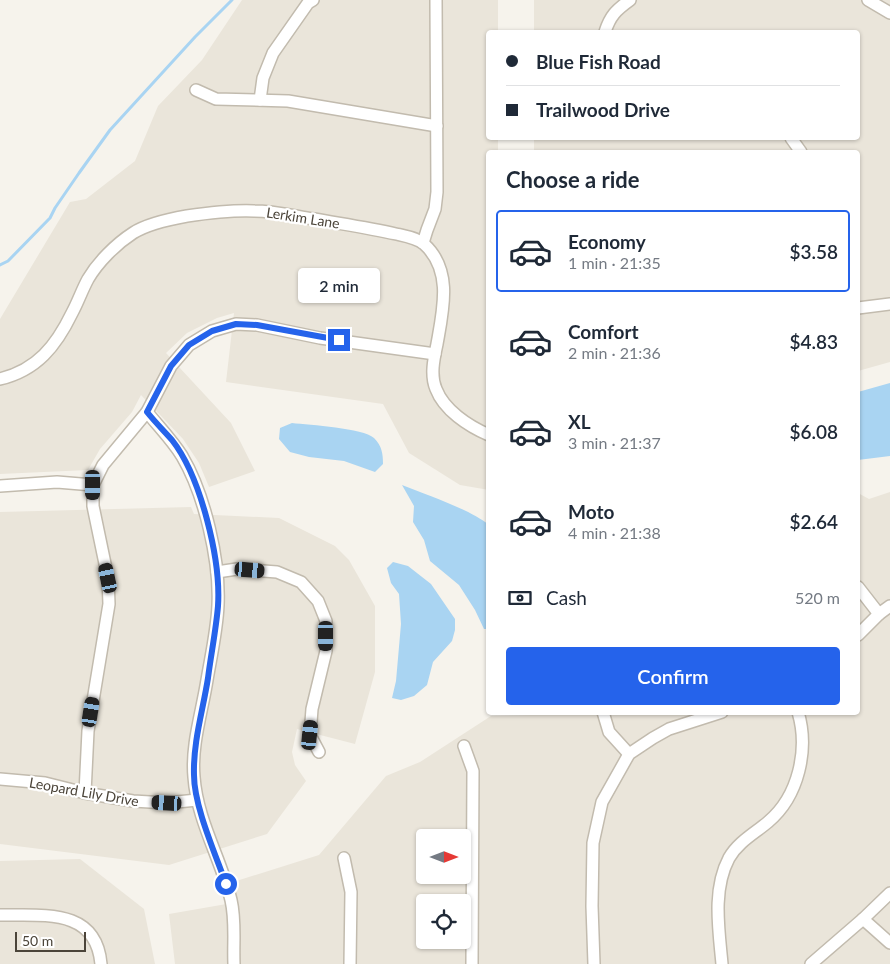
<!DOCTYPE html>
<html lang="en">
<head>
<meta charset="utf-8">
<style>
	body { margin:0; font-family:Lato,sans-serif; background:#f6f6f7; color:#1f2937; height:100vh; display:flex; flex-direction:column; font-size:19px; white-space:nowrap }
	* { box-sizing:border-box; margin:0 }
	p { font-size:16px; color:#747a83 }
	.icon { flex:none; width:28px; height:28px; fill:none; stroke:currentColor; stroke-width:2; stroke-linecap:round; stroke-linejoin:round }
	.map { position:relative; flex:1; overflow:hidden }
	.sheet { position:absolute; left:486px; top:150px; width:374px; height:565px; display:flex; flex-direction:column; background:#fff; border-radius:5px; box-shadow:0 1px 4px #0004 }
	.sheet>* { flex:none }
	.hud { position:absolute; left:486px; top:30px; width:374px; height:110px; border-radius:5px; box-shadow:0 1px 4px #0004; display:grid; align-content:center; height:110px; padding:0 20px; background:#fff }
	.needle { width:32px; rotate:90deg }
	.controls { position:absolute; left:416px; top:829px; display:grid; gap:10px }
	.controls a { display:grid; place-items:center; width:55px; height:55px; border-radius:5px; background:#fff; box-shadow:0 1px 4px #0004; font-size:25px }
	.scale { position:absolute; left:15px; bottom:12px; width:71px; box-sizing:border-box; padding-left:5px; border:2px solid #4b4439; border-top:0; font-size:14px; line-height:18px; white-space:nowrap; color:#4b4439; -webkit-text-stroke:4px #fff; paint-order:stroke }
	.end { position:absolute; width:22px; height:22px; margin:-11px; border:6px solid #2563eb; background:#fff; box-shadow:0 0 0 2px #fff }
	.from { border-radius:50% }
	.bubble { position:absolute; height:35px; border-radius:5px; background:#fff; box-shadow:0 1px 4px #0004; font-size:16px; font-weight:600; line-height:35px; text-align:center }
	.car { position:absolute; width:15px; height:30px; margin:-15px -8px; border-radius:6px; box-shadow:0 0 4px 1px #0007; background:linear-gradient(#222 24%,#8ab4d8 0 40%,#222 0 76%,#8ab4d8 0 86%,#222 0) }
	.hud b { display:flex; align-items:center; gap:18px; height:48px; font-size:19px }
	.hud b+b { border-top:1px solid #e0e1e3 }
	.hud i { width:12px; height:12px; background:#1f2937 }
	ul { padding:0; list-style:none }
	li { display:flex; align-items:center; gap:15px; height:82px; margin:0 10px 8px; padding:0 10px; border:2px solid transparent; border-radius:5px }
	li div { flex:1 }
	li b { display:block; font-size:19px }
	li em { font-style:normal; font-weight:600 }
	li.active { border-color:#2563eb }
	li>.icon { width:45px; height:45px; stroke-width:1.5 }
	h2 { padding:0 20px; font-size:22px; line-height:60px }
	.pay { display:flex; align-items:center; gap:12px; height:55px; padding:0 20px; font-size:19px }
	.pay p { margin-inline-start:auto }
	.button { display:flex; gap:10px; margin-top:auto; padding:10px 20px }
	.button a { flex:1; height:58px; border-radius:5px; background:#2563eb; color:#fff; font-size:20px; font-weight:600; line-height:58px; text-align:center }
	.map>svg:first-child { display:block }
	.residential { fill:#eae5da; fill-rule:evenodd }
	.water { fill:#a9d4f2 }
	.lines { fill:none; stroke-linecap:round; stroke-linejoin:round }
	.stream { stroke:#a9d4f2; stroke-width:3 }
	.minor-casing { stroke:#c2bbae; stroke-width:14 }
	.minor { stroke:#fff; stroke-width:11 }
	.route { stroke:#2563eb; stroke-width:6 }
	.labels { text-anchor:middle; stroke-width:4.5; stroke-linejoin:round; paint-order:stroke }
	.street-label { font-size:14px; fill:#4b4439; stroke:#fff }
</style>
</head>
<body>
<div class="map">
<svg width="890" height="964" viewBox="0 0 890 964">
	<rect width="100%" height="100%" fill="#f6f3ec"/>
	<!-- residential -->
	<g class="residential">
		<polygon points="242,0 498,0 498,32 489,32 489,138 498,138 498,152 489,152 489,490 460,485 409,453 383,404 226,382 234,313 217,318 187,333 166,353 231,423 255,471 209,487 199,463 183,439 141,395 132,412 100,449 88,470 0,474 0,319 70,202 86,199 135,161 158,106 202,60"/>
		<polygon points="534,0 890,0 890,362 858,371 858,152 534,152 534,138 858,138 858,32 534,32"/>
		<path d="M890 492V964H175L169 914 238 902 233 882 319 855 386 776 420 762 491 716 532 715 533 712H858V493L869 499ZM425 838H462V875H425ZM425 902H462V940H425Z"/>
		<polygon points="191,507 194,514 279,518 335,546 349,560 375,606 375,672 355,744 297,729 292,752 295,765 306,781 267,834 169,865 0,844 0,512"/>
		<polygon points="80,859 144,909 155,964 0,964 0,861"/>
	</g>
	<!-- water -->
	<g class="water">
		<polygon points="890,383 890,456 858,460 858,392"/>
		<path d="M292 423C310 425 363 428 374 438 382 446 383 454 383 464L375 472 344 461 309 457 290 452 279 439 280 428Z"/>
		<path d="M402 485C426 495 470 509 489 525V629H484L475 610 459 585 430 561 424 540 413 522 414 506Z"/>
		<polygon points="393,562 408,566 431,584 455,619 455,630 452,641 433,662 427,685 414,696 401,700 392,698 396,681 401,624 399,594 391,583 387,568"/>
	</g>
	<g class="lines">
		<!-- stream -->
		<polyline class="stream" points="0,265 8,261 50,218 55,208 79,173 110,130 195,37 232,0"/>
		<defs>
			<g id="minor">
				<polyline points="868,0 890,13"/>
				<path d="M605 32C610 16 616 10 630 0"/>
				<polyline points="196,90 216,99 288,101 437,126"/>
				<polyline points="260,100 263,78 273,53 308,3 313,0"/>
				<polyline points="791,138 801,152"/>
				<polyline points="423,243 427,230 435,209 437,192 436,0"/>
				<polyline points="858,308 890,304"/>
				<path d="M0 379C37 370 56 346 72 313 78 302 82 290 88 279 98 262 116 244 133 233 147 224 170 219 187 216 208 213 232 210 254 211 275 211 294 216 314 219 342 224 369 228 396 234 405 236 417 238 424 244 453 270 443 310 437 344 434 358 430 375 436 389 444 410 468 426 489 435"/>
				<path d="M147 412C159 427 172 440 182 456 205 495 220 561 218 605 217 630 211 656 207 680 202 712 191 745 194 777 197 820 221 859 231 900 236 921 233 943 234 964"/>
				<polyline points="0,486 57,482 93,485 103,465 147,412 171,366 189,345 212,331 236,324 257,325 320,338 435,354"/>
				<polyline points="217,572 237,569 277,572 301,582 318,601 326,621 326,651 312,709 310,735 319,752"/>
				<polyline points="858,587 879,614 890,606"/>
				<polyline points="858,635 879,614"/>
				<polyline points="603,712 609,732 629,754"/>
				<polyline points="464,746 473,771 472,964"/>
				<polyline points="0,779 45,783 85,793 133,801 167,803 197,800"/>
				<polyline points="85,793 88,731 109,604 108,578 93,506 93,485"/>
				<polyline points="344,858 351,892 350,964"/>
				<path d="M0 915C42 916 96 907 101 964"/>
				<polyline points="863,919 890,943"/>
				<polyline points="594,964 592,906 593,843 602,802 629,754 653,738 669,729 722,712"/>
				<path d="M722 964C719 930 712 890 729 858 738 842 755 833 768 822 799 796 809 749 798 712"/>
				<polyline points="811,964 863,919 890,893"/>
			</g>
		</defs>
		<!-- minor casing -->
		<use href="#minor" class="minor-casing"/>
		<!-- minor -->
		<use href="#minor" class="minor"/>
	</g>
	<g class="lines">
		<!-- route -->
		<path class="route" d="M226 884C215 853 194 806 194 775 193 742 203 710 208 678 211 654 216 630 218 606 221 560 201 477 172 440 164 431 155 422 147 412L171 366 189 345 212 331 236 324 257 325 339 340"/>
	</g>
	<g class="labels">
		<!-- street labels -->
		<g class="street-label">
			<text transform="translate(303 218) rotate(9)" y="5">Lerkim Lane</text>
			<text transform="translate(84 792) rotate(10)" y="5">Leopard Lily Drive</text>
		</g>
	</g>
</svg>
<div class="controls">
<a><svg class="needle" viewBox="-14 -14 28 28"><path d="M0-13l5 13h-10z" fill="#e53935"/><path d="M0 13l5-13h-10z" fill="#747a83"/></svg></a>
<a><svg class="icon" aria-label="locate" viewBox="0 0 24 24"><circle cx="12" cy="12" r="6"/><path d="M12 2v4M12 18v4M2 12h4M18 12h4"/></svg></a>
</div>
<div class="scale">50 m</div>
<i class="end from" style="left:226px;top:884px"></i>
<i class="end" style="left:339px;top:340px"></i>
<div class="bubble" style="left:298px;top:268px;width:82px">2 min</div>
<i class="car" style="left:93px;top:485px;rotate:180deg"></i>
<i class="car" style="left:250px;top:570px;rotate:95deg"></i>
<i class="car" style="left:108px;top:578px;rotate:348deg"></i>
<i class="car" style="left:326px;top:636px;rotate:180deg"></i>
<i class="car" style="left:91px;top:712px;rotate:9deg"></i>
<i class="car" style="left:310px;top:735px;rotate:6deg"></i>
<i class="car" style="left:167px;top:803px;rotate:273deg"></i>
<div class="hud">
<b><i class="from"></i>Blue Fish Road</b>
<b><i></i>Trailwood Drive</b>
</div>
<section class="sheet">
<h2>Choose a ride</h2>
<ul>
<li class="active"><svg class="icon" aria-label="car" viewBox="0 0 24 24"><path d="M5 17H2v-5l4-1 3-4h7l3 4 3 1v5h-3M9 17h6M6 11h13"/><circle cx="7" cy="17" r="2"/><circle cx="17" cy="17" r="2"/></svg><div><b>Economy</b><p>1 min · 21:35</p></div><em>$3.58</em></li>
<li><svg class="icon" aria-label="car" viewBox="0 0 24 24"><path d="M5 17H2v-5l4-1 3-4h7l3 4 3 1v5h-3M9 17h6M6 11h13"/><circle cx="7" cy="17" r="2"/><circle cx="17" cy="17" r="2"/></svg><div><b>Comfort</b><p>2 min · 21:36</p></div><em>$4.83</em></li>
<li><svg class="icon" aria-label="car" viewBox="0 0 24 24"><path d="M5 17H2v-5l4-1 3-4h7l3 4 3 1v5h-3M9 17h6M6 11h13"/><circle cx="7" cy="17" r="2"/><circle cx="17" cy="17" r="2"/></svg><div><b>XL</b><p>3 min · 21:37</p></div><em>$6.08</em></li>
<li><svg class="icon" aria-label="car" viewBox="0 0 24 24"><path d="M5 17H2v-5l4-1 3-4h7l3 4 3 1v5h-3M9 17h6M6 11h13"/><circle cx="7" cy="17" r="2"/><circle cx="17" cy="17" r="2"/></svg><div><b>Moto</b><p>4 min · 21:38</p></div><em>$2.64</em></li>
</ul>
<div class="pay"><svg class="icon" aria-label="cash" viewBox="0 0 24 24"><path d="M3 7h18v10H3z"/><circle cx="12" cy="12" r="2"/></svg>Cash<p>520 m</p></div>
<div class="button"><a>Confirm</a></div>
</section>
</div>
</body>
</html>
